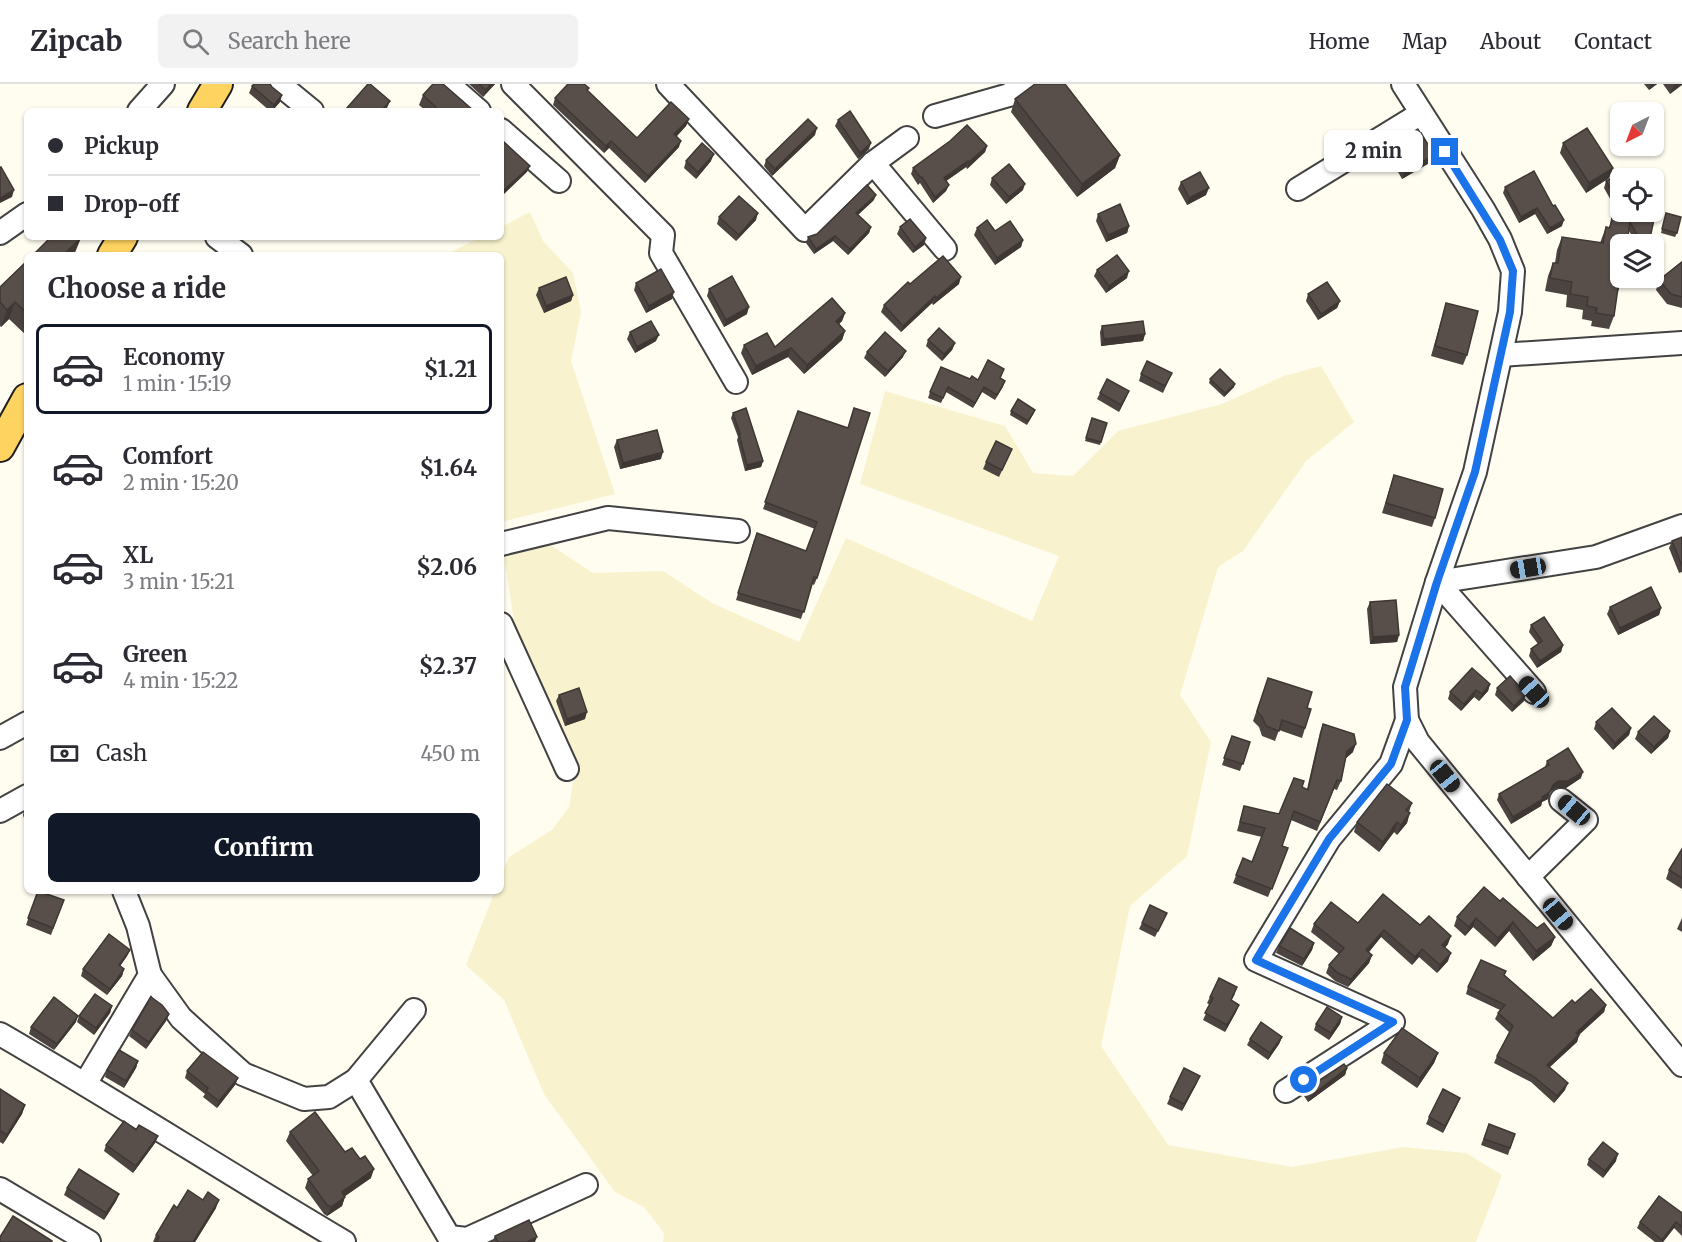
<!DOCTYPE html>
<html lang="en">
<head>
<meta charset="utf-8">
<style>
	body { margin:0; font-family:Merriweather,serif; background:#f2f2f3; color:#2b2b33; height:100vh; display:flex; flex-direction:column; font-size:22px; white-space:nowrap }
	* { box-sizing:border-box; margin:0 }
	p { font-size:20px; color:#7c7c81 }
	.icon { flex:none; width:33px; height:33px; fill:none; stroke:currentColor; stroke-width:2; stroke-linecap:round; stroke-linejoin:round }
	.map { position:relative; flex:1; overflow:hidden }
	.details { position:absolute; left:24px; top:168px; width:480px; height:642px; display:flex; flex-direction:column; background:#fff; border-radius:9px; box-shadow:0 2px 4px #0004 }
	.details>* { flex:none }
	.top-card { position:absolute; left:24px; top:24px; width:480px; height:132px; border-radius:9px; box-shadow:0 2px 4px #0004; display:grid; align-content:center; height:132px; padding:0 24px; background:#fff }
	.needle { width:39px; rotate:222deg }
	.tools { position:absolute; left:1610px; top:18px; display:grid; gap:12px }
	.tools a { display:grid; place-items:center; width:54px; height:54px; border-radius:9px; background:#fff; box-shadow:0 2px 4px #0004; font-size:30px }
	.end { position:absolute; width:27px; height:27px; margin:-14px; border:8px solid #1a73e8; background:#fff; box-shadow:0 0 0 3px #fff }
	.from { border-radius:50% }
	.bubble { position:absolute; height:42px; border-radius:9px; background:#fff; box-shadow:0 2px 4px #0004; font-size:20px; font-weight:700; line-height:42px; text-align:center }
	.car { position:absolute; width:18px; height:36px; margin:-18px -9px; border-radius:8px; box-shadow:0 0 4px 2px #0007; background:linear-gradient(#222 24%,#8ab4d8 0 40%,#222 0 76%,#8ab4d8 0 86%,#222 0) }
	.top-card b { display:flex; align-items:center; gap:21px; height:57px; font-size:22px }
	.top-card b+b { border-top:2px solid #e1e1e2 }
	.top-card i { width:15px; height:15px; background:#2b2b33 }
	ul { padding:0; list-style:none }
	li { display:flex; align-items:center; gap:18px; height:90px; margin:0 12px 9px; padding:0 12px; border:3px solid transparent; border-radius:9px }
	li div { flex:1 }
	li b { display:block; font-size:22px }
	li em { font-style:normal; font-weight:700 }
	li.on { border-color:#111827 }
	li>.icon { width:54px; height:54px; stroke-width:1.5 }
	h2 { padding:0 24px; font-size:27px; line-height:72px }
	.pay { display:flex; align-items:center; gap:15px; height:66px; padding:0 24px; font-size:22px }
	.pay p { margin-inline-start:auto }
	.button { display:flex; gap:12px; margin-top:auto; padding:12px 24px }
	.button a { flex:1; height:69px; border-radius:9px; background:#111827; color:#fff; font-size:24px; font-weight:700; line-height:69px; text-align:center }
	header { display:flex; align-items:center; gap:36px; box-sizing:border-box; height:84px; padding:0 30px; background:#fff; border-bottom:2px solid #e1e1e2 }
	header strong { font-size:28px }
	nav { display:flex; gap:33px; margin-inline-start:auto; font-size:21px }
	.search { width:420px; height:54px; background:#f2f2f3; display:flex; align-items:center; gap:15px; box-sizing:border-box; padding:0 21px; border-radius:9px; color:#7c7c81; font-size:22px }
	.map>svg:first-child { display:block }
	.farmland { fill:#f8f3ce }
	.lines { fill:none; stroke-linecap:round; stroke-linejoin:round }
	.minor-casing { stroke:#424242; stroke-width:26 }
	.major-casing { stroke:#202020; stroke-width:32 }
	.minor { stroke:#fff; stroke-width:22 }
	.major { stroke:#ffd360; stroke-width:28 }
	.wall { fill:#4c4440 }
	.shaded-wall { fill:#3e3734 }
	.building { fill:#584f4a; stroke:#3e3734; stroke-width:1.5 }
	.route { stroke:#1a73e8; stroke-width:8 }
</style>
</head>
<body>
<header>
<strong>Zipcab</strong>
<div class="search"><svg class="icon" aria-label="search" viewBox="0 0 24 24"><circle cx="10" cy="10" r="6"/><path d="M15 15l6 6"/></svg>Search here</div>
<nav><a>Home</a><a>Map</a><a>About</a><a>Contact</a></nav>
</header>
<div class="map">
<svg width="1682" height="1158" viewBox="0 0 1682 1158">
	<rect width="100%" height="100%" fill="#fffcf0"/>
	<!-- farmland -->
	<g class="farmland">
		<polygon points="530,128 543,157 573,189 581,228 571,277 615,410 501,438 501,171 445,171 481,153 501,153 501,143"/>
		<polygon points="1321,282 1354,338 1306,377 1243,467 1218,483 1180,611 1211,658 1187,772 1130,822 1101,962 1168,1061 1292,1083 1403,1063 1466,1069 1502,1091 1476,1158 663,1158 664,1149 644,1123 615,1108 544,1010 504,916 466,881 495,807 501,807 501,792 509,773 552,746 569,723 576,680 514,538 504,471 544,457 593,489 663,487 712,519 799,558 846,454 1032,537 1059,472 860,400 885,307 1005,342 1033,389 1073,392 1118,347 1222,320 1284,292"/>
	</g>
	<g class="lines">
		<defs>
			<g id="minor">
				<polyline points="279,0 312,27"/>
				<polyline points="448,0 479,27"/>
				<polyline points="513,0 663,151 661,169 736,298"/>
				<polyline points="668,0 805,146 873,79 907,54"/>
				<polyline points="1403,0 1483,125 1500,155 1513,187 1510,228 1475,388 1437,498 1405,603 1407,636 1418,658 1682,981"/>
				<polyline points="139,27 163,0"/>
				<polyline points="935,32 1009,11 1023,0"/>
				<polyline points="501,46 559,97"/>
				<polyline points="873,79 945,165"/>
				<polyline points="1298,105 1420,30"/>
				<polyline points="0,149 27,130"/>
				<polyline points="217,153 241,171"/>
				<polyline points="1501,271 1682,259"/>
				<polyline points="501,460 608,434 738,447"/>
				<polyline points="501,540 567,685"/>
				<polyline points="1534,608 1437,498 1596,473 1682,442"/>
				<polyline points="0,654 27,639"/>
				<polyline points="0,727 27,712"/>
				<polyline points="1528,793 1586,736 1561,716"/>
				<polyline points="150,891 181,934 243,990 304,1015 329,1013 356,996 414,926"/>
				<path d="M0 950C116 1017 229 1090 344 1158"/>
				<polyline points="356,996 449,1153 467,1155 586,1101"/>
				<polyline points="85,1000 150,891 138,842 124,807"/>
				<polyline points="1286,1007 1393,938 1256,876 1329,755 1391,680 1407,636"/>
				<polyline points="0,1105 89,1158"/>
			</g>
			<g id="major">
				<polyline points="202,27 218,0"/>
				<polyline points="112,171 123,153"/>
				<polyline points="0,363 27,314"/>
			</g>
		</defs>
		<!-- minor casing -->
		<use href="#minor" class="minor-casing"/>
		<!-- major casing -->
		<use href="#major" class="major-casing"/>
		<!-- minor -->
		<use href="#minor" class="minor"/>
		<!-- major -->
		<use href="#major" class="major"/>
	</g>
	<!-- wall -->
	<g class="wall">
		<polygon points="469,0 495,0 483,13"/>
		<polygon points="1644,0 1657,0 1649,6"/>
		<polygon points="1663,0 1682,0 1670,10"/>
		<polygon points="252,2 280,18 272,27 270,27 249,9"/>
		<polygon points="588,7 637,54 689,35 686,42 677,52 679,63 645,99 609,64 604,69 553,21 555,14"/>
		<polygon points="423,11 474,27 426,27 419,21"/>
		<polygon points="1015,15 1120,71 1115,84 1077,113 1011,28"/>
		<polygon points="838,36 869,65 858,75 835,42"/>
		<polygon points="815,51 772,92 764,82 766,76"/>
		<polygon points="1563,59 1613,84 1609,94 1586,109 1560,69"/>
		<polygon points="987,62 985,68 967,85 966,83 946,97 949,101 946,107 933,119 920,99 918,101 911,90 913,84"/>
		<polygon points="1392,65 1431,78 1402,95 1389,72"/>
		<polygon points="686,77 711,77 696,95 684,84"/>
		<polygon points="1534,87 1562,142 1547,150 1535,130 1519,139 1503,109 1505,103"/>
		<polygon points="992,94 1023,106 1006,120 990,101"/>
		<polygon points="1620,94 1620,128 1643,128 1650,154 1648,160 1636,158 1629,147 1622,197 1617,210 1614,232 1609,245 1591,242 1592,237 1582,235 1583,226 1566,223 1567,211 1545,207 1548,192 1553,179 1555,179 1557,166 1562,153 1600,159 1606,143 1609,143 1612,134 1622,136 1604,104 1606,97"/>
		<polygon points="1181,98 1206,111 1187,121 1178,105"/>
		<polygon points="874,116 858,131 871,143 869,149 848,171 833,157 814,170 806,159 808,153 817,150"/>
		<polygon points="1666,129 1677,149 1675,153 1661,149"/>
		<polygon points="1098,130 1129,142 1127,149 1106,158 1096,137"/>
		<polygon points="719,133 756,136 736,157 717,140"/>
		<polygon points="900,143 926,154 924,161 913,169 897,150"/>
		<polygon points="977,144 995,147 1023,156 1021,163 995,181 974,151"/>
		<polygon points="27,177 27,252 9,235 1,243 0,242 0,203"/>
		<polygon points="1682,177 1682,224 1667,220 1656,206 1659,196"/>
		<polygon points="1097,186 1127,194 1106,209 1094,192"/>
		<polygon points="636,199 672,215 646,229 634,206"/>
		<polygon points="910,200 959,200 933,221 932,219 901,248 881,228 884,221"/>
		<polygon points="539,204 573,211 571,217 544,229 536,211"/>
		<polygon points="709,205 747,230 724,243 707,212"/>
		<polygon points="1308,210 1340,217 1337,224 1318,236 1306,217"/>
		<polygon points="1446,219 1467,271 1463,281 1431,272"/>
		<polygon points="845,229 842,237 839,240 845,247 842,256 804,290 788,273 752,291 741,269 744,261 775,263"/>
		<polygon points="1102,242 1145,250 1143,257 1101,262 1100,248"/>
		<polygon points="630,248 656,257 635,269 627,255"/>
		<polygon points="928,256 955,259 952,266 942,277 926,262"/>
		<polygon points="867,268 903,273 885,293 864,274"/>
		<polygon points="1004,285 1000,294 1005,297 1003,303 995,316 982,308 973,324 946,308 941,319 928,314 930,308 970,295 978,296"/>
		<polygon points="1172,289 1163,309 1139,297 1141,290"/>
		<polygon points="1210,295 1234,303 1224,313 1209,299"/>
		<polygon points="1129,307 1126,314 1119,328 1097,315 1100,309"/>
		<polygon points="798,327 847,344 817,494 814,501 812,500 801,535 736,516 754,456 806,467 815,445 763,425"/>
		<polygon points="1011,327 1034,329 1027,341 1010,331"/>
		<polygon points="733,329 763,377 761,383 745,387 737,356 738,353 731,334"/>
		<polygon points="1092,334 1107,339 1100,361 1085,357"/>
		<polygon points="617,356 661,375 620,385 614,363"/>
		<polygon points="1012,365 999,393 983,385 986,378"/>
		<polygon points="1394,391 1435,434 1432,443 1382,429"/>
		<polygon points="1682,453 1682,488 1679,489 1669,464 1672,457"/>
		<polygon points="1370,518 1399,551 1397,558 1370,560 1367,525"/>
		<polygon points="1610,523 1661,524 1659,531 1618,551 1607,530"/>
		<polygon points="1531,541 1563,561 1561,568 1537,584 1529,572 1531,565 1538,560 1529,548"/>
		<polygon points="1268,594 1307,624 1311,625 1302,654 1279,646 1275,657 1262,652 1259,643 1253,637"/>
		<polygon points="1490,600 1488,607 1479,617 1474,613 1461,627 1448,615 1450,608"/>
		<polygon points="1497,604 1524,617 1512,628 1495,611"/>
		<polygon points="559,611 585,635 565,642 556,617"/>
		<polygon points="1596,638 1631,644 1629,651 1613,666 1594,645"/>
		<polygon points="1323,640 1353,668 1346,674 1341,697 1337,706 1334,705 1317,747 1291,736 1282,762 1288,764 1268,813 1233,799 1243,774 1252,778 1262,753 1237,747 1244,722 1279,730 1302,703 1307,705 1320,648"/>
		<polygon points="1670,647 1668,654 1651,670 1635,655 1638,648"/>
		<polygon points="26,649 27,649 27,665 24,656"/>
		<polygon points="1232,652 1250,658 1240,687 1222,681"/>
		<polygon points="1547,677 1581,694 1566,704 1556,704 1550,708 1548,715 1542,718 1541,722 1511,740 1497,716 1499,710 1545,683"/>
		<polygon points="1412,719 1409,728 1407,739 1397,751 1394,748 1379,768 1354,748 1357,738"/>
		<polygon points="26,721 27,721 27,744 23,731"/>
		<polygon points="1682,765 1682,805 1666,795 1669,786"/>
		<polygon points="38,807 64,816 51,851 26,841"/>
		<polygon points="1500,817 1537,844 1555,853 1551,862 1533,877 1509,847 1495,863 1473,843 1465,852 1454,842 1457,833"/>
		<polygon points="1167,829 1155,853 1139,845 1142,839"/>
		<polygon points="1682,834 1682,848 1677,845"/>
		<polygon points="1358,839 1420,841 1448,860 1445,864 1448,877 1437,889 1419,873 1412,881 1381,853 1369,868 1372,871 1369,879 1348,903 1335,897 1326,889 1329,881 1339,870 1311,848 1314,840"/>
		<polygon points="1314,859 1312,866 1302,882 1276,869 1279,862"/>
		<polygon points="130,866 127,872 120,882 124,885 122,892 107,911 81,892 83,885"/>
		<polygon points="1504,891 1553,934 1575,919 1606,921 1604,928 1579,951 1577,958 1550,983 1565,1006 1554,1019 1531,998 1494,979 1497,972 1509,948 1495,935 1498,929 1500,926 1466,910 1468,903"/>
		<polygon points="1235,910 1231,917 1239,921 1236,928 1225,948 1203,936 1210,921 1207,919 1210,913"/>
		<polygon points="112,922 110,929 94,951 77,938 79,932"/>
		<polygon points="169,930 166,937 146,965 129,952 132,946"/>
		<polygon points="1342,933 1340,940 1329,956 1314,946 1316,940"/>
		<polygon points="76,938 54,966 29,950 31,943"/>
		<polygon points="1282,953 1279,960 1268,976 1247,961 1250,955"/>
		<polygon points="1384,969 1438,969 1434,979 1417,1004 1381,979"/>
		<polygon points="138,977 136,984 124,1004 105,993 107,986"/>
		<polygon points="1347,984 1345,991 1308,1018 1304,1012 1306,1005"/>
		<polygon points="187,987 238,994 235,1001 217,1024 203,1013 205,1010 185,994"/>
		<polygon points="1197,999 1182,1027 1167,1020 1170,1013"/>
		<polygon points="0,1005 25,1021 22,1030 3,1060 0,1058"/>
		<polygon points="1460,1014 1457,1021 1443,1049 1426,1040 1429,1033"/>
		<polygon points="1489,1040 1515,1050 1508,1071 1481,1061"/>
		<polygon points="136,1046 158,1052 155,1059 133,1089 104,1067 106,1061"/>
		<polygon points="290,1048 345,1068 371,1094 345,1112 342,1122 327,1132 324,1130 305,1104 308,1095 313,1092 286,1057"/>
		<polygon points="1589,1075 1616,1077 1603,1094 1587,1081"/>
		<polygon points="67,1104 119,1110 116,1117 104,1136 64,1111"/>
		<polygon points="203,1116 216,1124 195,1158 153,1158 156,1151 177,1124"/>
		<polygon points="1682,1129 1682,1152 1674,1144 1663,1158 1655,1158 1637,1144 1640,1138"/>
		<polygon points="495,1152 535,1158 492,1158"/>
	</g>
	<!-- shaded-wall -->
	<g class="shaded-wall">
		<polygon points="491,0 495,0 483,13 486,6"/>
		<polygon points="1651,0 1657,0 1649,6"/>
		<polygon points="1674,0 1682,0 1682,1 1670,10"/>
		<polygon points="282,11 280,18 272,27 274,21"/>
		<polygon points="390,17 387,24 384,27 381,27"/>
		<polygon points="689,35 686,42 672,57 674,50"/>
		<polygon points="817,44 815,51 772,92 775,85"/>
		<polygon points="611,57 609,64 604,69 606,62"/>
		<polygon points="681,57 679,63 645,99 648,92"/>
		<polygon points="871,59 869,65 858,75 860,69"/>
		<polygon points="987,62 985,68 967,85 969,78"/>
		<polygon points="714,70 711,77 696,95 698,88"/>
		<polygon points="1120,71 1115,84 1077,113 1082,100"/>
		<polygon points="1434,71 1431,78 1402,95 1405,88"/>
		<polygon points="968,77 966,83 942,100 944,94"/>
		<polygon points="530,82 527,88 501,113 501,109"/>
		<polygon points="1613,84 1609,94 1586,109 1589,99"/>
		<polygon points="1025,100 1023,106 1006,120 1009,113"/>
		<polygon points="949,101 946,107 933,119 935,113"/>
		<polygon points="1209,104 1206,111 1187,121 1189,114"/>
		<polygon points="14,106 12,113 0,119 0,114"/>
		<polygon points="876,111 874,116 853,135 856,129"/>
		<polygon points="1537,124 1535,130 1519,139 1521,133"/>
		<polygon points="758,129 756,136 736,157 739,151"/>
		<polygon points="1564,136 1562,142 1547,150 1550,144"/>
		<polygon points="1129,142 1127,149 1106,158 1108,151"/>
		<polygon points="871,143 869,149 848,171 850,165"/>
		<polygon points="835,152 833,157 814,170 816,165"/>
		<polygon points="81,154 74,171 63,171"/>
		<polygon points="926,154 924,161 913,169 915,163"/>
		<polygon points="1023,156 1021,163 995,181 997,174"/>
		<polygon points="1129,187 1127,194 1106,209 1109,202"/>
		<polygon points="961,193 959,200 933,221 936,214"/>
		<polygon points="674,208 672,215 646,229 649,222"/>
		<polygon points="573,211 571,217 544,229 546,222"/>
		<polygon points="935,212 932,219 901,248 903,242"/>
		<polygon points="1340,217 1337,224 1318,236 1321,230"/>
		<polygon points="15,218 9,235 1,243 7,226"/>
		<polygon points="749,223 747,230 724,243 726,236"/>
		<polygon points="845,229 842,237 833,246 836,237"/>
		<polygon points="845,247 842,256 804,290 807,281"/>
		<polygon points="1145,250 1143,257 1101,262 1104,255"/>
		<polygon points="659,251 656,257 635,269 637,263"/>
		<polygon points="955,259 952,266 942,277 944,270"/>
		<polygon points="791,264 788,273 752,291 756,282"/>
		<polygon points="906,267 903,273 885,293 888,287"/>
		<polygon points="1235,300 1234,303 1224,313 1225,309"/>
		<polygon points="984,303 982,308 973,324 975,319"/>
		<polygon points="1129,307 1126,314 1119,328 1121,321"/>
		<polygon points="663,368 661,375 620,385 623,379"/>
		<polygon points="763,377 761,383 745,387 747,381"/>
		<polygon points="1661,524 1659,531 1618,551 1620,544"/>
		<polygon points="1399,551 1397,558 1370,560 1373,553"/>
		<polygon points="1563,561 1561,568 1537,584 1540,577"/>
		<polygon points="1490,600 1488,607 1479,617 1482,610"/>
		<polygon points="1476,606 1474,613 1461,627 1464,620"/>
		<polygon points="1526,610 1524,617 1512,628 1514,622"/>
		<polygon points="587,628 585,635 565,642 567,635"/>
		<polygon points="1631,644 1629,651 1613,666 1615,659"/>
		<polygon points="1670,647 1668,654 1651,670 1654,663"/>
		<polygon points="1356,660 1353,668 1344,676 1347,667"/>
		<polygon points="1583,688 1581,694 1566,704 1556,704 1550,708 1553,701 1558,697"/>
		<polygon points="1550,708 1548,715 1542,718 1541,722 1511,740 1513,733"/>
		<polygon points="1410,729 1407,739 1397,751 1401,741"/>
		<polygon points="1397,738 1394,748 1379,768 1383,758"/>
		<polygon points="1476,834 1473,843 1465,852 1469,843"/>
		<polygon points="1513,838 1509,847 1495,863 1498,854"/>
		<polygon points="1384,846 1381,853 1364,874 1366,866"/>
		<polygon points="1451,852 1448,860 1440,869 1442,861"/>
		<polygon points="1555,853 1551,862 1533,877 1536,867"/>
		<polygon points="1314,859 1312,866 1302,882 1304,875"/>
		<polygon points="1422,865 1419,873 1412,881 1415,873"/>
		<polygon points="130,866 127,872 116,888 119,881"/>
		<polygon points="1451,869 1448,877 1437,889 1440,881"/>
		<polygon points="1372,871 1369,879 1348,903 1351,895"/>
		<polygon points="124,885 122,892 107,911 110,905"/>
		<polygon points="1239,921 1236,928 1225,948 1227,941"/>
		<polygon points="1606,921 1604,928 1574,955 1576,949"/>
		<polygon points="112,922 110,929 94,951 96,944"/>
		<polygon points="169,930 166,937 146,965 149,958"/>
		<polygon points="78,932 76,938 54,966 57,960"/>
		<polygon points="1342,933 1340,940 1329,956 1331,949"/>
		<polygon points="1579,951 1577,958 1545,987 1547,981"/>
		<polygon points="1282,953 1279,960 1268,976 1270,969"/>
		<polygon points="1438,969 1434,979 1417,1004 1420,994"/>
		<polygon points="138,977 136,984 124,1004 126,997"/>
		<polygon points="1347,984 1345,991 1308,1018 1311,1012"/>
		<polygon points="1200,992 1197,999 1182,1027 1184,1020"/>
		<polygon points="238,994 235,1001 217,1024 219,1017"/>
		<polygon points="1568,999 1565,1006 1554,1019 1557,1012"/>
		<polygon points="1460,1014 1457,1021 1443,1049 1445,1042"/>
		<polygon points="25,1021 22,1030 3,1060 7,1051"/>
		<polygon points="158,1052 155,1059 133,1089 136,1082"/>
		<polygon points="1618,1070 1616,1077 1603,1094 1605,1087"/>
		<polygon points="374,1085 371,1094 338,1117 342,1108"/>
		<polygon points="119,1110 116,1117 104,1136 106,1129"/>
		<polygon points="345,1113 342,1122 327,1132 331,1123"/>
		<polygon points="219,1116 216,1124 195,1158 193,1158"/>
		<polygon points="1676,1138 1674,1144 1663,1158 1662,1158"/>
		<polygon points="537,1153 535,1158 527,1158"/>
	</g>
	<!-- building -->
	<g class="building">
		<polygon points="254,0 270,0 272,3 282,11 274,21 252,2"/>
		<polygon points="368,0 370,0 390,17 381,27 348,27 346,25"/>
		<polygon points="433,0 443,0 474,27 433,27 436,23 423,11"/>
		<polygon points="479,0 491,0 486,6"/>
		<polygon points="568,0 584,0 589,4 587,6 637,54 671,18 689,35 674,50 681,57 648,92 611,57 606,62 555,14"/>
		<polygon points="1035,0 1065,0 1120,71 1082,100 1015,15"/>
		<polygon points="850,27 871,59 860,69 838,36"/>
		<polygon points="808,35 817,44 775,85 766,76"/>
		<polygon points="967,41 987,62 969,78 968,77 944,94 949,101 935,113 922,93 921,94 913,84 950,57"/>
		<polygon points="1587,44 1613,84 1589,99 1563,59"/>
		<polygon points="1421,49 1434,71 1405,88 1392,65"/>
		<polygon points="504,58 530,82 501,109 501,61"/>
		<polygon points="702,59 714,70 698,88 686,77"/>
		<polygon points="1009,80 1025,100 1009,113 992,94"/>
		<polygon points="0,83 1,83 14,106 0,114"/>
		<polygon points="1534,87 1553,122 1555,121 1564,136 1550,144 1537,124 1521,133 1505,103"/>
		<polygon points="1200,88 1209,104 1189,114 1181,98"/>
		<polygon points="1620,89 1623,94 1620,94 1620,121 1606,97"/>
		<polygon points="867,101 876,111 856,129 871,143 850,165 835,152 816,165 808,153 817,150"/>
		<polygon points="739,112 758,129 739,151 719,133"/>
		<polygon points="1120,120 1129,142 1108,151 1098,130"/>
		<polygon points="1624,128 1643,128 1643,129 1655,131 1650,154 1638,152"/>
		<polygon points="1666,129 1681,133 1677,149 1662,145"/>
		<polygon points="1612,134 1630,137 1627,160 1620,160 1620,194 1622,194 1622,197 1619,197 1614,232 1596,229 1597,224 1587,222 1588,213 1570,210 1572,198 1550,194 1553,179 1558,179 1562,153 1603,159 1606,143 1610,144"/>
		<polygon points="910,135 926,154 915,163 900,143"/>
		<polygon points="987,136 995,147 1010,137 1023,156 997,174 977,144"/>
		<polygon points="51,153 80,153 81,154 63,171 33,171"/>
		<polygon points="1117,171 1129,187 1109,202 1097,186"/>
		<polygon points="943,172 961,193 936,214 935,212 903,242 884,221 908,198 910,200"/>
		<polygon points="27,177 27,229 15,218 7,226 0,218 0,203"/>
		<polygon points="1682,178 1682,213 1671,210 1659,196"/>
		<polygon points="661,185 674,208 649,222 636,199"/>
		<polygon points="732,192 749,223 726,236 709,205"/>
		<polygon points="566,193 573,211 546,222 539,204"/>
		<polygon points="1327,198 1340,217 1321,230 1308,210"/>
		<polygon points="832,214 845,229 836,237 845,247 807,281 791,264 756,282 744,261 767,249 775,263"/>
		<polygon points="1446,219 1478,227 1467,271 1435,262"/>
		<polygon points="651,237 659,251 637,263 630,248"/>
		<polygon points="1143,237 1145,250 1104,255 1102,242"/>
		<polygon points="939,244 955,259 944,270 928,256"/>
		<polygon points="885,248 906,267 888,287 867,268"/>
		<polygon points="988,276 1004,285 1000,294 1005,297 997,311 984,303 975,319 948,303 943,314 930,308 941,283 970,295 972,292 978,296"/>
		<polygon points="1147,277 1172,289 1165,302 1141,290"/>
		<polygon points="1220,285 1235,300 1225,309 1210,295"/>
		<polygon points="1107,295 1129,307 1121,321 1100,309"/>
		<polygon points="1018,315 1035,326 1028,337 1011,327"/>
		<polygon points="746,324 763,377 747,381 739,350 740,350 733,329"/>
		<polygon points="854,324 870,329 817,494 814,493 804,528 738,509 757,449 806,467 817,438 765,418 798,327 848,344"/>
		<polygon points="1092,334 1107,339 1101,358 1086,354"/>
		<polygon points="657,346 663,368 623,379 617,356"/>
		<polygon points="996,357 1012,365 1002,386 986,378"/>
		<polygon points="1394,391 1443,405 1435,434 1386,419"/>
		<polygon points="1682,453 1682,482 1672,457"/>
		<polygon points="1651,503 1661,524 1620,544 1610,523"/>
		<polygon points="1396,516 1399,551 1373,553 1370,518"/>
		<polygon points="1544,533 1563,561 1540,577 1531,565 1542,557 1531,541"/>
		<polygon points="1472,584 1490,600 1482,610 1476,606 1464,620 1450,608"/>
		<polygon points="1510,592 1526,610 1514,622 1497,604"/>
		<polygon points="1268,594 1312,608 1307,624 1311,625 1305,644 1282,636 1279,647 1266,642 1262,633 1257,627"/>
		<polygon points="579,604 587,628 567,635 559,611"/>
		<polygon points="1612,624 1631,644 1615,659 1596,638"/>
		<polygon points="1654,632 1670,647 1654,663 1638,648"/>
		<polygon points="1323,640 1354,650 1356,660 1347,667 1341,697 1337,696 1320,738 1294,727 1282,762 1288,764 1272,805 1236,791 1243,774 1252,778 1265,744 1240,738 1244,722 1279,730 1294,694 1304,697 1302,703 1308,706"/>
		<polygon points="1232,652 1250,658 1243,680 1224,674"/>
		<polygon points="1568,664 1583,688 1568,697 1558,697 1553,701 1550,708 1542,713 1543,715 1513,733 1499,710 1549,681 1547,677"/>
		<polygon points="1387,700 1412,719 1406,726 1410,729 1401,741 1397,738 1383,758 1357,738"/>
		<polygon points="1682,765 1682,794 1669,786"/>
		<polygon points="1484,803 1500,817 1503,814 1537,844 1544,839 1555,853 1536,867 1513,838 1498,854 1476,834 1469,843 1457,833"/>
		<polygon points="38,807 64,816 53,844 28,834"/>
		<polygon points="1383,810 1420,841 1429,832 1451,852 1442,861 1451,869 1440,881 1422,865 1415,873 1384,846 1366,866 1372,871 1351,895 1338,889 1329,881 1344,864 1314,840 1331,818 1358,839"/>
		<polygon points="1150,821 1167,829 1158,847 1142,839"/>
		<polygon points="1290,844 1314,859 1304,875 1279,862"/>
		<polygon points="109,850 130,866 119,881 124,885 110,905 83,885"/>
		<polygon points="1481,876 1506,887 1504,891 1553,934 1572,916 1575,919 1591,905 1606,921 1576,949 1579,951 1547,981 1568,999 1557,1012 1533,992 1497,972 1513,942 1498,929 1505,921 1468,903"/>
		<polygon points="1219,894 1237,903 1231,916 1239,921 1227,941 1205,929 1213,914 1210,913"/>
		<polygon points="95,910 112,922 96,944 79,932"/>
		<polygon points="54,913 78,932 57,960 31,943"/>
		<polygon points="151,913 162,921 169,930 149,958 132,946"/>
		<polygon points="1327,923 1342,933 1331,949 1316,940"/>
		<polygon points="1261,938 1282,953 1270,969 1250,955"/>
		<polygon points="1402,944 1438,969 1420,994 1384,969"/>
		<polygon points="119,966 138,977 126,997 107,986"/>
		<polygon points="203,968 238,994 219,1017 206,1007 208,1004 187,987"/>
		<polygon points="1344,980 1347,984 1311,1012 1306,1005"/>
		<polygon points="1184,984 1200,992 1184,1020 1170,1013"/>
		<polygon points="0,1005 25,1021 7,1051 0,1047"/>
		<polygon points="1443,1005 1460,1014 1445,1042 1429,1033"/>
		<polygon points="315,1028 345,1068 352,1064 360,1075 365,1072 374,1085 342,1108 345,1113 331,1123 327,1121 308,1095 319,1087 290,1048"/>
		<polygon points="124,1037 136,1046 139,1041 158,1052 136,1082 106,1061"/>
		<polygon points="1489,1040 1515,1050 1510,1064 1484,1055"/>
		<polygon points="1603,1058 1618,1070 1605,1087 1589,1075"/>
		<polygon points="79,1085 119,1110 106,1129 67,1104"/>
		<polygon points="188,1106 203,1116 208,1108 219,1116 193,1158 156,1158 159,1153 156,1151 174,1121 177,1124"/>
		<polygon points="1659,1112 1682,1129 1682,1143 1676,1138 1662,1156 1640,1138"/>
		<polygon points="13,1132 52,1157 52,1158 0,1158 0,1153"/>
		<polygon points="529,1136 537,1153 527,1158 498,1158 495,1152"/>
	</g>
	<g class="lines">
		<!-- route -->
		<polyline class="route" points="1304,996 1393,938 1256,876 1329,755 1391,680 1407,636 1405,603 1437,498 1475,388 1510,228 1513,187 1500,156 1445,68"/>
	</g>
</svg>
<div class="tools">
<a><svg class="needle" viewBox="-14 -14 28 28"><path d="M0-13l5 13h-10z" fill="#e53935"/><path d="M0 13l5-13h-10z" fill="#7c7c81"/></svg></a>
<a><svg class="icon" aria-label="locate" viewBox="0 0 24 24"><circle cx="12" cy="12" r="6"/><path d="M12 2v4M12 18v4M2 12h4M18 12h4"/></svg></a>
<a><svg class="icon" aria-label="layers" viewBox="0 0 24 24"><path d="M12 4l9 5-9 5-9-5zM3 14l9 5 9-5"/></svg></a>
</div>
<i class="end from" style="left:1304px;top:996px"></i>
<i class="end" style="left:1445px;top:68px"></i>
<div class="bubble" style="left:1324px;top:46px;width:99px">2 min</div>
<i class="car" style="left:1528px;top:484px;rotate:261deg"></i>
<i class="car" style="left:1534px;top:608px;rotate:318deg"></i>
<i class="car" style="left:1445px;top:692px;rotate:141deg"></i>
<i class="car" style="left:1574px;top:726px;rotate:310deg"></i>
<i class="car" style="left:1558px;top:830px;rotate:140deg"></i>
<div class="top-card">
<b><i class="from"></i>Pickup</b>
<b><i></i>Drop-off</b>
</div>
<section class="details">
<h2>Choose a ride</h2>
<ul>
<li class="on"><svg class="icon" aria-label="car" viewBox="0 0 24 24"><path d="M5 17H2v-5l4-1 3-4h7l3 4 3 1v5h-3M9 17h6M6 11h13"/><circle cx="7" cy="17" r="2"/><circle cx="17" cy="17" r="2"/></svg><div><b>Economy</b><p>1 min · 15:19</p></div><em>$1.21</em></li>
<li><svg class="icon" aria-label="car" viewBox="0 0 24 24"><path d="M5 17H2v-5l4-1 3-4h7l3 4 3 1v5h-3M9 17h6M6 11h13"/><circle cx="7" cy="17" r="2"/><circle cx="17" cy="17" r="2"/></svg><div><b>Comfort</b><p>2 min · 15:20</p></div><em>$1.64</em></li>
<li><svg class="icon" aria-label="car" viewBox="0 0 24 24"><path d="M5 17H2v-5l4-1 3-4h7l3 4 3 1v5h-3M9 17h6M6 11h13"/><circle cx="7" cy="17" r="2"/><circle cx="17" cy="17" r="2"/></svg><div><b>XL</b><p>3 min · 15:21</p></div><em>$2.06</em></li>
<li><svg class="icon" aria-label="car" viewBox="0 0 24 24"><path d="M5 17H2v-5l4-1 3-4h7l3 4 3 1v5h-3M9 17h6M6 11h13"/><circle cx="7" cy="17" r="2"/><circle cx="17" cy="17" r="2"/></svg><div><b>Green</b><p>4 min · 15:22</p></div><em>$2.37</em></li>
</ul>
<div class="pay"><svg class="icon" aria-label="cash" viewBox="0 0 24 24"><path d="M3 7h18v10H3z"/><circle cx="12" cy="12" r="2"/></svg>Cash<p>450 m</p></div>
<div class="button"><a>Confirm</a></div>
</section>
</div>
</body>
</html>
